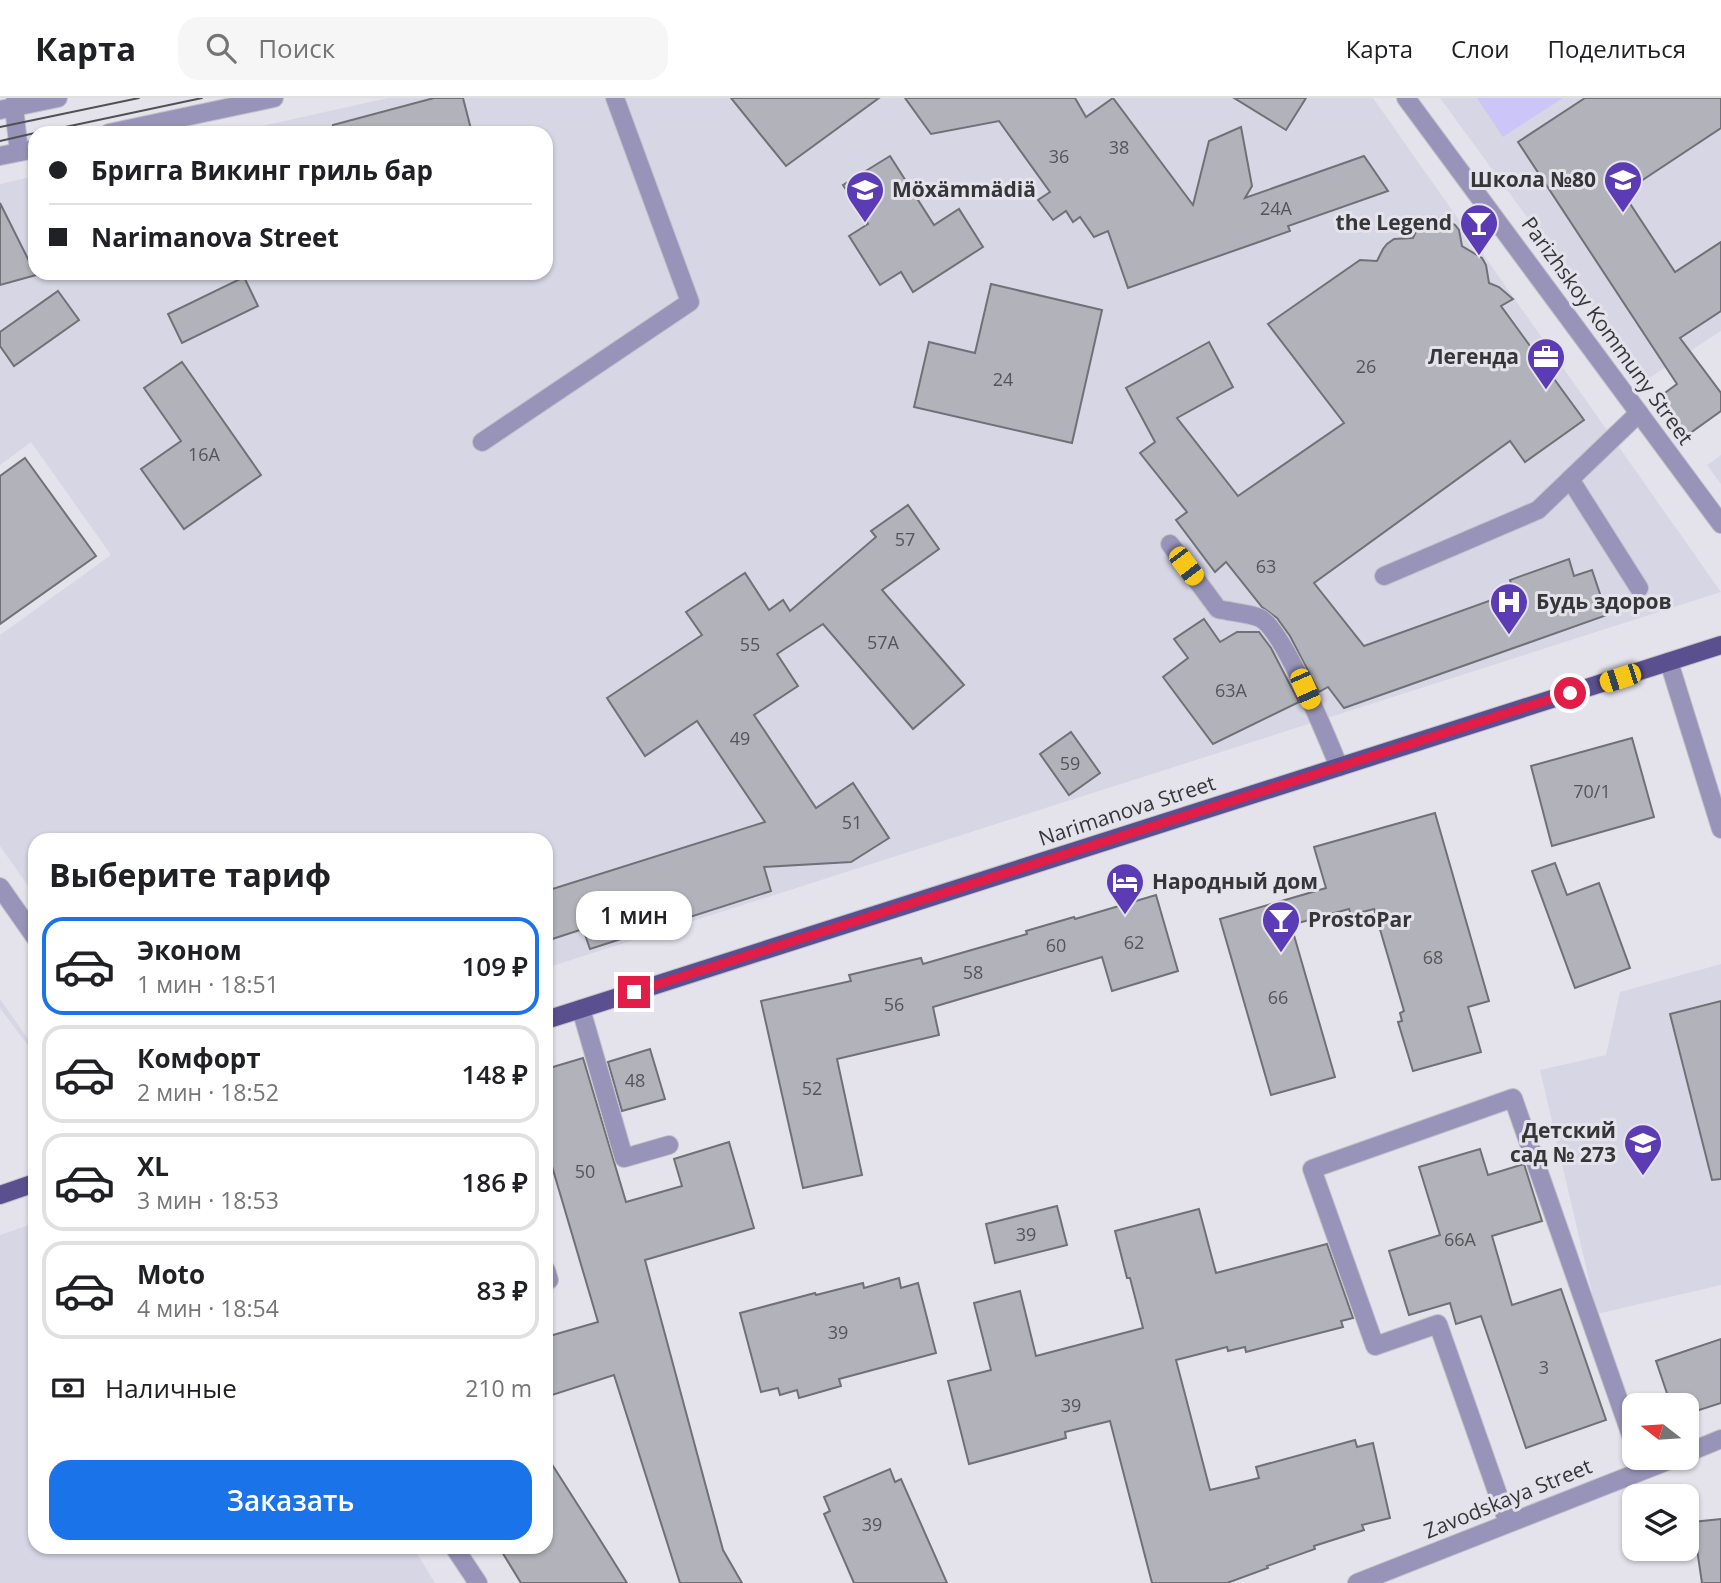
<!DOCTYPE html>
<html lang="ru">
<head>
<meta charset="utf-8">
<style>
	body { margin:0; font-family:"Open Sans",sans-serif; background:#f6f6f6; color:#202124; height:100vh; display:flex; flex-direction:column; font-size:26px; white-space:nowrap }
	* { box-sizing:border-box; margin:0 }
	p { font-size:23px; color:#757577 }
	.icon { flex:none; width:38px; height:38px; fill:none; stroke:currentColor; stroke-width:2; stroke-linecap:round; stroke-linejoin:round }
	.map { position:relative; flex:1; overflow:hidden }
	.side { position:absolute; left:28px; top:735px; width:525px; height:721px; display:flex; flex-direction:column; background:#fff; border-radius:21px; box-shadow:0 2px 5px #0004 }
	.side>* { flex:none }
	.banner { position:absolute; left:28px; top:28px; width:525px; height:154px; border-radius:21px; box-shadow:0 2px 5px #0004; display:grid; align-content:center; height:154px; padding:0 21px; background:#fff }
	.needle { width:46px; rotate:287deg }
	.tools { position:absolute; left:1622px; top:1295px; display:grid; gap:14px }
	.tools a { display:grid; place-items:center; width:77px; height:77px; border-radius:14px; background:#fff; box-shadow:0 2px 5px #0004; font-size:35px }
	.end { position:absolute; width:32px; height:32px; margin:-16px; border:9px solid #e11d48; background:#fff; box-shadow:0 0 0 4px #fff }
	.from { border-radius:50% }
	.bubble { position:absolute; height:49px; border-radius:21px; background:#fff; box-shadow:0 2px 5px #0004; font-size:23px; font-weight:600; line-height:49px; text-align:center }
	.car { position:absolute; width:21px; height:42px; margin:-21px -10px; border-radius:9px; box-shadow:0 0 5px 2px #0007; background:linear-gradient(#f5c518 24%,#345 0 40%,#f5c518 0 76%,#345 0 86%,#f5c518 0) }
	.banner b { display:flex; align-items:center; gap:24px; height:66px; font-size:26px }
	.banner b+b { border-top:2px solid #e0e0e0 }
	.banner i { width:18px; height:18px; background:#202124 }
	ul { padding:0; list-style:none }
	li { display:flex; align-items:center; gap:21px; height:98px; margin:0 14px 10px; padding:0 7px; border:4px solid #e0e0e0; border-radius:21px }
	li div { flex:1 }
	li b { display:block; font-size:26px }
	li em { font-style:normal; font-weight:600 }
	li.current { border-color:#1a73e8 }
	li>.icon { width:63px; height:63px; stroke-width:1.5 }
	h2 { padding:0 21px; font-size:32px; line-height:84px }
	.pay { display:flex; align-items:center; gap:18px; height:77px; padding:0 21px; font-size:26px }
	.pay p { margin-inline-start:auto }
	.action { display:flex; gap:14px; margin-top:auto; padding:14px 21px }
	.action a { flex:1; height:80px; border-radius:21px; background:#1a73e8; color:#fff; font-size:28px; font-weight:600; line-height:80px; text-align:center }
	header { display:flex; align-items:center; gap:42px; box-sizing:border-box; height:98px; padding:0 35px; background:#fff; border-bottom:2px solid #e0e0e0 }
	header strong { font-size:33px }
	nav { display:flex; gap:38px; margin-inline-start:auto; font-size:24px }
	.search { width:490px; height:63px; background:#f6f6f6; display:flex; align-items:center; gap:18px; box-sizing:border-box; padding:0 24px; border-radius:21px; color:#757577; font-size:26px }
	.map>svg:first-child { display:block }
	.built { fill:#d7d6e5 }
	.green { fill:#cbc6f7 }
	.building { fill:#b2b2ba; stroke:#707077; stroke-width:2 }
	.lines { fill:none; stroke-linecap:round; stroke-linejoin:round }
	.minor-casing { stroke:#c1c0c8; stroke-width:20 }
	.major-casing { stroke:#c1c0c8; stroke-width:20 }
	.minor { stroke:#9894b9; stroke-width:18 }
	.major { stroke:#5a5090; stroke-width:18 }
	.tram { stroke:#505054; stroke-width:2 }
	.route { stroke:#e11d48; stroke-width:9 }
	.labels { text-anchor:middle; stroke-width:6; stroke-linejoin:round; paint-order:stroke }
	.number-label { font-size:18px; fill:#555559 }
	.poi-label { font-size:21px; font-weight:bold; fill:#363639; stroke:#e4e3ec; text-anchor:end }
	.street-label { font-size:21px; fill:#363639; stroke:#e4e3ec }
</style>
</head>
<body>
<header>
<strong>Карта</strong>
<div class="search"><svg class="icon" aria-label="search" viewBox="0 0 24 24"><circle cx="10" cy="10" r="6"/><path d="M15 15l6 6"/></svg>Поиск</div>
<nav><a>Карта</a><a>Слои</a><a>Поделиться</a></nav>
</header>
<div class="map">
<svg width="1721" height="1485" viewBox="0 0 1721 1485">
	<rect width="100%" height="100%" fill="#e4e3ec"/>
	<!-- built -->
	<g class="built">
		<polygon points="388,0 1373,0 1721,494 546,870 546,742 35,742 35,798 0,748 0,537 111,457 31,344 0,367 0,86 35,78 35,175 546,175 546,35 230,35"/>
		<polygon points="1440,0 1721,0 1721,233 1646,282"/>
		<polygon points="1721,357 1721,386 1707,367"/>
		<polygon points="1721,866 1721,1187 1597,1216 1540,972 1606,957 1620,894"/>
		<polygon points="0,901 35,951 35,957 0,910"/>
		<polygon points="35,1125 35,1449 413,1449 435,1485 0,1485 0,1137"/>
	</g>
	<!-- green -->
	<polygon class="green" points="1477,0 1563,0 1503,39"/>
	<!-- building -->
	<g class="building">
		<polygon points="434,0 463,0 472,35 334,35 333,27"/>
		<polygon points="731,0 879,0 786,68"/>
		<polygon points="905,0 1075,0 1086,19 1113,0 1193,107 1209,43 1241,29 1252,88 1245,100 1364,58 1388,93 1288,128 1290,133 1128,190 1108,133 1094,139 1080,119 1073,124 1066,113 1053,122 1038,102 1050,94 999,23 931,36"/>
		<polygon points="1234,0 1306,0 1286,32"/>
		<polygon points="1585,0 1721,0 1721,30 1623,95 1675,174 1721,144 1721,213 1680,240 1721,295 1721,313 1686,338 1658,300 1677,286 1518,44"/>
		<polygon points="890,58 934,127 959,111 983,149 913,194 901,174 880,187 849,138 868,126 843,87"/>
		<polygon points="0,105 36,177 0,187"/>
		<polygon points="1432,119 1444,121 1455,127 1459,132 1462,148 1482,160 1486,167 1489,185 1499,189 1513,201 1501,208 1584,322 1525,364 1510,343 1314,485 1364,548 1514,494 1510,482 1569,461 1574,478 1592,472 1607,517 1344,610 1328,589 1319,594 1290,538 1277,520 1262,509 1226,464 1215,474 1176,422 1187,414 1140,355 1155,344 1126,290 1209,244 1233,289 1177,320 1238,398 1344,325 1268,226 1360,162 1377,163 1383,151 1387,146 1394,141 1413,140 1421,123"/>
		<polygon points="244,179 258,208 182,245 168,216"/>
		<polygon points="991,186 1102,212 1072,345 914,309 929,244 975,255"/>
		<polygon points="58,193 79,222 14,268 0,248 0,234"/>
		<polygon points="182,264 261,377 184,431 141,371 181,343 144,290"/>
		<polygon points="25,360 96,458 0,526 0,378"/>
		<polygon points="908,407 939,451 882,492 964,587 913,631 823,526 777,556 798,588 754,617 816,710 853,685 889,740 851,764 764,769 771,793 590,851 583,831 546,843 546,793 765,724 697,623 645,658 607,600 702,537 686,514 745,475 769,512 783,502 790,513 876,439 871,433"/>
		<polygon points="1204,521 1220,544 1237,534 1259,534 1271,550 1299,604 1213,646 1163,579 1188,560 1174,541"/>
		<polygon points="1071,634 1100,675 1069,697 1040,656"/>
		<polygon points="1632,640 1654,719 1552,748 1531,668"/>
		<polygon points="1435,715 1489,903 1468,909 1481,954 1413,973 1398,924 1402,923 1400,915 1404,913 1374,811 1351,817 1349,811 1291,827 1335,979 1271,997 1220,821 1326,790 1314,749"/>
		<polygon points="1555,765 1567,797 1599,785 1630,870 1575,890 1532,773"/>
		<polygon points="1156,797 1178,873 1112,893 1102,859 933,909 939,937 837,961 862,1077 803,1090 761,903 851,883 849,877 921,860 923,866 1027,836 1026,833 1074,819 1075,821"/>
		<polygon points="1721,903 1721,1081 1712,1082 1670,916"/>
		<polygon points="650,951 665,1001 622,1013 608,964"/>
		<polygon points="583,960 626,1104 682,1088 674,1061 729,1044 754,1130 645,1162 723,1452 742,1485 680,1485 614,1277 546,1299 546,1239 598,1224 546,1048 546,971"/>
		<polygon points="1480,1051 1488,1077 1524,1066 1542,1123 1492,1138 1512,1207 1561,1191 1606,1322 1526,1350 1481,1218 1456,1226 1450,1205 1409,1217 1389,1153 1440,1137 1419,1069"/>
		<polygon points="1057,1108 1067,1147 995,1165 986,1126"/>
		<polygon points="1199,1111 1216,1175 1327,1146 1353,1220 1341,1223 1343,1229 1246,1254 1245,1249 1228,1253 1227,1249 1176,1262 1210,1392 1259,1380 1256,1369 1355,1342 1357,1349 1373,1345 1390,1420 1362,1427 1364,1432 1314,1448 1315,1451 1267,1468 1268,1470 1227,1485 1152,1485 1110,1323 1065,1334 1066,1340 969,1366 948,1283 991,1272 974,1205 1020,1193 1036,1258 1143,1230 1130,1180 1127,1180 1115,1133"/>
		<polygon points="899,1180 901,1190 918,1185 936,1255 839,1281 841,1288 799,1300 797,1292 780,1297 778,1290 761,1294 740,1215 815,1195 816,1197 863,1185 864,1190"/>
		<polygon points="1721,1241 1721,1305 1687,1316 1687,1307 1671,1307 1656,1263"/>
		<polygon points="546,1357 597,1437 627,1485 521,1485 499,1449 546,1449"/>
		<polygon points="890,1371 895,1384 901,1381 947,1485 854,1485 824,1416 830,1413 824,1399"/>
		<polygon points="1721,1421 1721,1485 1702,1485 1693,1424"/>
	</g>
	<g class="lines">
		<defs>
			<g id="minor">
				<polyline points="16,0 14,9 19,54"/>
				<polyline points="1406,0 1721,426"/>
				<polyline points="0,12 58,0"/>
				<polyline points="109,35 274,0"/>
				<polyline points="0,58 35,51"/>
				<polyline points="482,344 690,204 615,0"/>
				<polyline points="1570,381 1639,490"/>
				<path d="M1170 446 1218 511C1230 514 1249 515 1260 520 1283 531 1328 642 1339 669"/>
				<polyline points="1384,478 1538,412 1639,315"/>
				<polyline points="1669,564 1721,731"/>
				<polyline points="0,789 35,839"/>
				<polyline points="581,911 624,1060 669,1047"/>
				<polyline points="546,1172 549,1182 546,1182"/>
				<polyline points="1687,1355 1721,1341"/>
				<polyline points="1508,1425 1438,1226 1375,1248 1312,1071 1513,1000 1634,1346"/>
				<polyline points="454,1449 478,1485"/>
				<polyline points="1357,1485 1675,1360"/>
			</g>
			<g id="major">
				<polyline points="546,922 1721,547"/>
				<polyline points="0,1097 35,1085"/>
			</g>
		</defs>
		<!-- minor casing -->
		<use href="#minor" class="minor-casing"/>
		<!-- major casing -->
		<use href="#major" class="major-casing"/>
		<!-- minor -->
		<use href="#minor" class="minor"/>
		<!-- major -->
		<use href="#major" class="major"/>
		<!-- tram -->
		<g class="tram">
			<polyline points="0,29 139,0"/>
			<polyline points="37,35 202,0"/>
			<polyline points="0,43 35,35"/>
		</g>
	</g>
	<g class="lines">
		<!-- route -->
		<polyline class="route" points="634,894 1570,595"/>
	</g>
	<!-- icons -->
	<defs>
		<symbol id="school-pin" viewBox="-11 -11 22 30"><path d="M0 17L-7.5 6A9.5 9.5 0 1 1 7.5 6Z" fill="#5b3cb4" stroke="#e4e3ec"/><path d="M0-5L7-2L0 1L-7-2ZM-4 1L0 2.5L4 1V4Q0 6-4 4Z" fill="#fff"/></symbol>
		<symbol id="bar-pin" viewBox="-11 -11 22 30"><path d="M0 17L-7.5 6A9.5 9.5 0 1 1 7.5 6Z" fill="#5b3cb4" stroke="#e4e3ec"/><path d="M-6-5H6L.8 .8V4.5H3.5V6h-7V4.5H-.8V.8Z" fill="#fff"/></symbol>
		<symbol id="office-pin" viewBox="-11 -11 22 30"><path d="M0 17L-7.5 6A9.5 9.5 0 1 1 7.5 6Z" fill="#5b3cb4" stroke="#e4e3ec"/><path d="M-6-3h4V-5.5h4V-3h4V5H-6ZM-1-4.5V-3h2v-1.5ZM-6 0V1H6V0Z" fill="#fff"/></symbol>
		<symbol id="hospital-pin" viewBox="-11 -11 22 30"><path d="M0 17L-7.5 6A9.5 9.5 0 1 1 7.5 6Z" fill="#5b3cb4" stroke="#e4e3ec"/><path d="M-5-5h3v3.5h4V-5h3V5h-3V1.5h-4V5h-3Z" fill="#fff"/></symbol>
		<symbol id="hotel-pin" viewBox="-11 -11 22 30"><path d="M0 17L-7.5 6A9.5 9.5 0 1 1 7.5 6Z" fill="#5b3cb4" stroke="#e4e3ec"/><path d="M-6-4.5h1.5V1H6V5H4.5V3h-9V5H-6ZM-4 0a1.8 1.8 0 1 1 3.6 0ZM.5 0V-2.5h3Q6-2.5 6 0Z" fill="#fff"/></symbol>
	</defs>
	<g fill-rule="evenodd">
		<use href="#school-pin" x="1601" y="60" width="44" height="60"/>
		<use href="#school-pin" x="843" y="70" width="44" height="60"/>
		<use href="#bar-pin" x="1457" y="103" width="44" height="60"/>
		<use href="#office-pin" x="1524" y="237" width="44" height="60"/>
		<use href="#hospital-pin" x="1487" y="482" width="44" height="60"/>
		<use href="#hotel-pin" x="1103" y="762" width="44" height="60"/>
		<use href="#bar-pin" x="1259" y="800" width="44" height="60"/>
		<use href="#school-pin" x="1621" y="1023" width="44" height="60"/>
	</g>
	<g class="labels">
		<!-- number labels -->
		<g class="number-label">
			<text x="1119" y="56">38</text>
			<text x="1059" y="65">36</text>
			<text x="1276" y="117">24А</text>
			<text x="1366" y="275">26</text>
			<text x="1003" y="288">24</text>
			<text x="204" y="363">16А</text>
			<text x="905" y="448">57</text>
			<text x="1266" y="475">63</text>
			<text x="883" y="551">57А</text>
			<text x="750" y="553">55</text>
			<text x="1231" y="599">63А</text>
			<text x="740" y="647">49</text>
			<text x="1070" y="672">59</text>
			<text x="1592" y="700">70/1</text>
			<text x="852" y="731">51</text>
			<text x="1134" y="851">62</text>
			<text x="1056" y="854">60</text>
			<text x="1433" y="866">68</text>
			<text x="973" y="881">58</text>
			<text x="1278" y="906">66</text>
			<text x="894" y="913">56</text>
			<text x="635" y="989">48</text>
			<text x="812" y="997">52</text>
			<text x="585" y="1080">50</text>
			<text x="1026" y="1143">39</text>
			<text x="1460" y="1148">66А</text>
			<text x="838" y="1241">39</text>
			<text x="1544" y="1276">3</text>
			<text x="1071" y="1314">39</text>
			<text x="872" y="1433">39</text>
		</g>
		<!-- poi labels -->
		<g class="poi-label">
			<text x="1596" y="89">Школа №80</text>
			<text x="892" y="99" text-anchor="start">Möxämmädiä</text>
			<text x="1452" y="132">the Legend</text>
			<text x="1519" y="266">Легенда</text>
			<text x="1536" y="511" text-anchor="start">Будь здоров</text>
			<text x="1152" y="791" text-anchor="start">Народный дом</text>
			<text x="1308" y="829" text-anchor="start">ProstoPar</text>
			<text x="1616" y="1040">Детский<tspan x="1616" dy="24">сад № 273</tspan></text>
		</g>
		<!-- street labels -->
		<g class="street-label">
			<text transform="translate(1607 233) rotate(54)" y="7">Parizhskoy Kommuny Street</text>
			<text transform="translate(1127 713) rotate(-18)" y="7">Narimanova Street</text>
			<text transform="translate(1508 1401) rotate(-22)" y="7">Zavodskaya Street</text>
		</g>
	</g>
</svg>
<div class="tools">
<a><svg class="needle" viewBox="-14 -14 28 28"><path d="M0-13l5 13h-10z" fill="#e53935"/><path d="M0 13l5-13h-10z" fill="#757577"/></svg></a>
<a><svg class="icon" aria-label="layers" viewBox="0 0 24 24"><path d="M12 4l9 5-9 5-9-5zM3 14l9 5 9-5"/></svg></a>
</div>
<i class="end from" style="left:1570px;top:595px"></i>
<i class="end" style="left:634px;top:894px"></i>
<div class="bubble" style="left:576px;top:793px;width:116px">1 мин</div>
<i class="car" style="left:1186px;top:468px;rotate:143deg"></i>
<i class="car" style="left:1620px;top:580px;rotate:252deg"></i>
<i class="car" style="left:1305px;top:591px;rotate:156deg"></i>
<div class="banner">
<b><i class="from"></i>Бригга Викинг гриль бар</b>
<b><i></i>Narimanova Street</b>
</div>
<section class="side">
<h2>Выберите тариф</h2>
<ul>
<li class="current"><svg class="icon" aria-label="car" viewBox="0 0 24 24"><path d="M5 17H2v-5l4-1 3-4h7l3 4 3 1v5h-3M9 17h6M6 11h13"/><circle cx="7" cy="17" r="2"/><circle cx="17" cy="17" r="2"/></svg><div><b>Эконом</b><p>1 мин · 18:51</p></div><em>109 ₽</em></li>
<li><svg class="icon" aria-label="car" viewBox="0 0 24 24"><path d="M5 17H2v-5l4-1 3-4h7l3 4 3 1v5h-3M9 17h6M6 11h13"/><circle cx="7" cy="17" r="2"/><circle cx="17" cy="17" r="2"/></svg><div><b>Комфорт</b><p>2 мин · 18:52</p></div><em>148 ₽</em></li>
<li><svg class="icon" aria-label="car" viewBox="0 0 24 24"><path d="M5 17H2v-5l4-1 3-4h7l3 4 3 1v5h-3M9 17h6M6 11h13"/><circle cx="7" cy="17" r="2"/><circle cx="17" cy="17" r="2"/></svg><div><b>XL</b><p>3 мин · 18:53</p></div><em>186 ₽</em></li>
<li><svg class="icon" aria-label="car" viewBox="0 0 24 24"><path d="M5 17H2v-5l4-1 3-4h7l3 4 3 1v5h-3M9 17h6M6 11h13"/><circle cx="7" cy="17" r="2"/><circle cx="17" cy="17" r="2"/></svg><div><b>Moto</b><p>4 мин · 18:54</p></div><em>83 ₽</em></li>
</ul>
<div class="pay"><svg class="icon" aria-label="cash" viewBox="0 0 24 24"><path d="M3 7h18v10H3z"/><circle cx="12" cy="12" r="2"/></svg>Наличные<p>210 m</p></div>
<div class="action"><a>Заказать</a></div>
</section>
</div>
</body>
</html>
